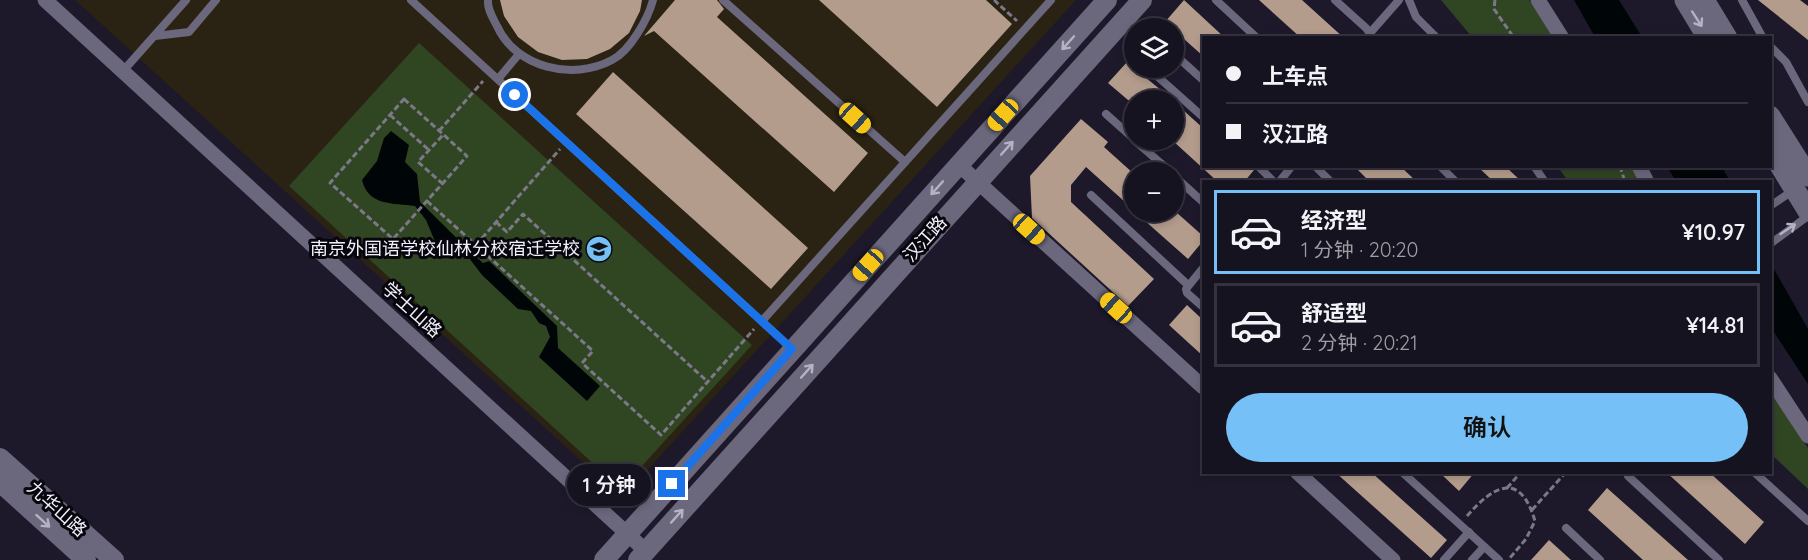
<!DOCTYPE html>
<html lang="zh">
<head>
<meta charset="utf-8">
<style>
	body { margin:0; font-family:Quicksand,"Noto Sans SC",sans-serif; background:#23202d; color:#f1f3f6; height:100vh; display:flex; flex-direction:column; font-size:22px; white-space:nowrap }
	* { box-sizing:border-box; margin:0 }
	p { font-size:20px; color:#9e9ea5 }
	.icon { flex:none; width:33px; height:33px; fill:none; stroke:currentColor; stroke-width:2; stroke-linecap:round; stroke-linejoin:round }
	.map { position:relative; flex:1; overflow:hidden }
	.details { position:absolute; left:1202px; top:180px; width:570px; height:294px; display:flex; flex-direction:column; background:#161320; border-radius:0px; box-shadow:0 3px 9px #0003,0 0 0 2px #35323e }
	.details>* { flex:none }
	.hud { position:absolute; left:1202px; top:36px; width:570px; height:132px; border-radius:0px; box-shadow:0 3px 9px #0003,0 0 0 2px #35323e; display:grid; align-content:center; height:132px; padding:0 24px; background:#161320 }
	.controls { position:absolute; left:1124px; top:18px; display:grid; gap:12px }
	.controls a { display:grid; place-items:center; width:60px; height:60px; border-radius:50%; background:#161320; box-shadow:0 3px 9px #0003,0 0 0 2px #35323e; font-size:30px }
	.end { position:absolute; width:27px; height:27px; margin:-14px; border:8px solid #1a73e8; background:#fff; box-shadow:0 0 0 3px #fff }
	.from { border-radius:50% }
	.bubble { position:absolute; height:42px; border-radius:21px; background:#161320; box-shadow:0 3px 9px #0003,0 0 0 2px #35323e; font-size:20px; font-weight:600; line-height:42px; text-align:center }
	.car { position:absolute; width:18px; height:36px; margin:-18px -9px; border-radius:8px; box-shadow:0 0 4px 2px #0007; background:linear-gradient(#f5c518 24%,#345 0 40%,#f5c518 0 76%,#345 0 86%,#f5c518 0) }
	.hud b { display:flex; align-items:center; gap:21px; height:57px; font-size:22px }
	.hud b+b { border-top:2px solid #35323e }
	.hud i { width:15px; height:15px; background:#f1f3f6 }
	ul { padding:10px 0 0; list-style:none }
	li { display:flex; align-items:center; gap:18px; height:84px; margin:0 12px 9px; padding:0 12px; border:3px solid #35323e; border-radius:0px }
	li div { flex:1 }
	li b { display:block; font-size:22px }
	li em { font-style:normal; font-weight:600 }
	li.on { border-color:#75c0f6 }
	li>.icon { width:54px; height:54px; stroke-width:1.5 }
	.button { display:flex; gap:12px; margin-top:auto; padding:12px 24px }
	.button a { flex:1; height:69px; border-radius:36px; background:#75c0f6; color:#111; font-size:24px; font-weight:600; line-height:69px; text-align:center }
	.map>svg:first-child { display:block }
	.education { fill:#2a2212 }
	.green { fill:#304623 }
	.water { fill:#000608 }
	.building { fill:#b39c8c }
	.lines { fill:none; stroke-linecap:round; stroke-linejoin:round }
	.path { stroke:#7b7988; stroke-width:3; stroke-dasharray:6 3; stroke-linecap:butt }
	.service { stroke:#6b677d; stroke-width:8 }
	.minor { stroke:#6b677d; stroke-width:15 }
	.tertiary { stroke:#6b677d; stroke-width:20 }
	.secondary { stroke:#6b677d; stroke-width:21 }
	.oneway { stroke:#b5b2c3 }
	.route { stroke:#1a73e8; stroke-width:8 }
	.labels { text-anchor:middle; stroke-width:6; stroke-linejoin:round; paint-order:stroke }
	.street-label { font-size:18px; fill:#f1f0fd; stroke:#07060d }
	.poi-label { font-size:18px; fill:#f1f0fd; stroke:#07060d; text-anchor:end }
</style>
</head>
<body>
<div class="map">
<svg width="1808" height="560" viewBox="0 0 1808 560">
	<rect width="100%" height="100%" fill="#1d192b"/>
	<!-- education -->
	<polygon class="education" points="75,0 1076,0 622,498"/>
	<!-- green -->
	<g class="green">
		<polygon points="1441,0 1529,0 1554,37 1472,37"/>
		<polygon points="419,43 752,345 621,489 289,186"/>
		<polygon points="1558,167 1632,167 1641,181 1568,181"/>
		<polygon points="1770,391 1808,448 1808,489 1770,453"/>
	</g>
	<!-- water -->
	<g class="water">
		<polygon points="1574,0 1619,0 1642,37 1595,37"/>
		<path d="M391 131 409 145 405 162 417 174 420 202 476 257 483 263 489 261 557 326 558 348 600 386 587 401 539 357 550 337 546 326 539 323 531 311 518 309 482 275 469 258 434 239 426 220 415 206C393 203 368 206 362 180L377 161 384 138Z"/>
		<polygon points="1667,167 1722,167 1730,181 1676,181"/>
		<polygon points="1770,262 1808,329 1808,384 1770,326"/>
	</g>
	<!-- building -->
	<g class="building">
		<polygon points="500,0 642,0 640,11 629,33 610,49 587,59 562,60 538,52 518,37 504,16"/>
		<polygon points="675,0 717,0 724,9 717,17 868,153 834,192 654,31 644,36"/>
		<polygon points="819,0 986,0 1012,24 937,107"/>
		<polygon points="1184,0 1225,38 1203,38 1203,56 1165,22"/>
		<polygon points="1259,0 1302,0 1344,38 1301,38"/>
		<polygon points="1758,0 1800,0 1808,6 1808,40"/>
		<polygon points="1128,61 1134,68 1173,100 1128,100 1108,83"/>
		<polygon points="613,72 808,248 771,289 576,114"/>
		<polygon points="1173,101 1203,128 1203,166 1252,166 1254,170 1244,182 1218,182 1173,141"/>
		<polygon points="1081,119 1108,142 1104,147 1134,174 1134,210 1086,167 1071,185 1071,202 1154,279 1128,306 1032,218 1030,176"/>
		<polygon points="1354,166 1400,166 1417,182 1370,182"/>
		<polygon points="1477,166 1505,166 1522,182 1494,182"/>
		<polygon points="1135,212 1176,212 1203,236 1203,241 1188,259"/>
		<polygon points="1187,305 1203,320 1203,356 1169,325"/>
		<polygon points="1335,472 1371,472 1447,540 1431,558"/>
		<polygon points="1439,472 1475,472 1459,491"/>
		<polygon points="1666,472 1709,472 1764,522 1745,544"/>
		<polygon points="1607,488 1688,560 1643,560 1588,510"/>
		<polygon points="1549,540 1571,560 1531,560"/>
	</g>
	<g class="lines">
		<!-- path -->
		<g class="path">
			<polyline points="994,0 1017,21"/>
			<polyline points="1495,0 1494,9 1514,38"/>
			<polygon points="404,99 467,156 393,239 330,183"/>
			<polyline points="390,115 429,150"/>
			<polyline points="439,131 483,81"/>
			<polyline points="1620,166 1625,182"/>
			<polyline points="443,184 418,162 443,135"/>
			<polyline points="427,201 593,351 582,363 661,435 754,329"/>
			<polyline points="496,222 507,232 523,214 708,382"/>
			<polyline points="476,245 560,149"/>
			<polyline points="1507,488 1521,472"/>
			<polyline points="1532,510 1566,472"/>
			<path d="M1467 516C1493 486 1520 470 1535 521L1526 539 1509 559"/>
		</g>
		<!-- service -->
		<g class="service">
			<polyline points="411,0 792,349"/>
			<path d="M488 0C487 9 493 18 497 26 516 68 573 81 612 60 630 51 648 19 653 0"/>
			<polyline points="723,0 905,162"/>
			<polyline points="1216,0 1257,38"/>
			<polyline points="1335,0 1366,28 1373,38"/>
			<polyline points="1409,0 1416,17 1437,38"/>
			<polyline points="1742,0 1763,38"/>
			<polyline points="1370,33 1399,0"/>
			<polyline points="155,36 189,32 216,0"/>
			<polyline points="1770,46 1786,62 1808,102"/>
			<polyline points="1173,53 1203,80"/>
			<polyline points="1148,68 1203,117"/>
			<polyline points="123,71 186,0"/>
			<polyline points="498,79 519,54"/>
			<polyline points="1106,114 1134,139"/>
			<polyline points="1134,140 1171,172"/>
			<polyline points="1258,166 1274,182"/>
			<polyline points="1315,166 1331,182"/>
			<polyline points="1440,166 1456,182"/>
			<polyline points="1534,166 1545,182"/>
			<polyline points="1173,175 1203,202"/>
			<polyline points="1279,182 1292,166"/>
			<polyline points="1091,195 1188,285"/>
			<polyline points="1770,206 1794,190"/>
			<polyline points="1770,244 1808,216"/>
			<polyline points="1203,268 1186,289 1187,293 1203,307"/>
			<polyline points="762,321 1051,0"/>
			<polyline points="1402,472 1499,560"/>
			<polyline points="1754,472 1808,521"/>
			<polyline points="1628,476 1719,560"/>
			<polyline points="1566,528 1600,560"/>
			<polyline points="1444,560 1469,532"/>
			<polyline points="1472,560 1484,547"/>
		</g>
		<!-- minor -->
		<g class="minor">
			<polyline points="45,0 646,551"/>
			<polyline points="1538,0 1562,38"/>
			<polyline points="958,164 1203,387"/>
			<polyline points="1639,166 1647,182"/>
			<polyline points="1770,378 1808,436"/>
			<polyline points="1297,472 1393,560"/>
		</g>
		<!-- tertiary -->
		<g class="tertiary">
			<polyline points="0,458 114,560"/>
			<polyline points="0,482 86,560"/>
			<polyline points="604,560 1107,0"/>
			<polyline points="638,560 1142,0"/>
		</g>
		<!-- secondary -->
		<g class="secondary">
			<polyline points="1685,0 1708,38"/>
			<polyline points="1704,0 1727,38"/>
			<polyline points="1770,116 1808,176"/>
			<polyline points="1770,149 1808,211"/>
		</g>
	</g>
	<!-- one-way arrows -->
	<defs><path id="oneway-shaft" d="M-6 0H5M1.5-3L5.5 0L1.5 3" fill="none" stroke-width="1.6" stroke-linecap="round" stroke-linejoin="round" transform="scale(1.5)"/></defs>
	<g class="oneway">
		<use href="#oneway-shaft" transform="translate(1697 19) rotate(57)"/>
		<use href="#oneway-shaft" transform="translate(1068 43) rotate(132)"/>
		<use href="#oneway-shaft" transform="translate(1007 148) rotate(-48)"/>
		<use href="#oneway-shaft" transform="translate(937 188) rotate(132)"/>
		<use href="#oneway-shaft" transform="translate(1788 229) rotate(-34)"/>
		<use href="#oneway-shaft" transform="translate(807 371) rotate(-48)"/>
		<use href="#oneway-shaft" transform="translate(677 516) rotate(-48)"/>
		<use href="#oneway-shaft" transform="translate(43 521) rotate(42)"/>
	</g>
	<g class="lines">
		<!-- route -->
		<polyline class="route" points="515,95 792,349 672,484"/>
	</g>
	<!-- icons -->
	<defs>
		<symbol id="school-disc" viewBox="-11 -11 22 22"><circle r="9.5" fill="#75c0f6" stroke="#07060d"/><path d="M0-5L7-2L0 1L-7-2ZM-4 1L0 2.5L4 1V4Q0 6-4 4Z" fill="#111"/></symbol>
	</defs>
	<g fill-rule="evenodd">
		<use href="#school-disc" x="584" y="234" width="30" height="30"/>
	</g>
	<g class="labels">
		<!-- street labels -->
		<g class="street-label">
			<text transform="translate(925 239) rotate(-48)" y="6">汉江路</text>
			<text transform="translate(412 310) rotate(42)" y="6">学士山路</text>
			<text transform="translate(57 509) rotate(42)" y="6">九华山路</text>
		</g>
		<!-- poi labels -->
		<g class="poi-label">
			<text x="580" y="255">南京外国语学校仙林分校宿迁学校</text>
		</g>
	</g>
</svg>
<div class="controls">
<a><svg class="icon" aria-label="layers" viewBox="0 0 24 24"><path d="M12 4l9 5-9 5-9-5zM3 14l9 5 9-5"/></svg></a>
<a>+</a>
<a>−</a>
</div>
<i class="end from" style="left:515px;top:95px"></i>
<i class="end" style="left:672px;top:484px"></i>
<div class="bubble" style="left:567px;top:464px;width:84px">1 分钟</div>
<i class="car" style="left:1003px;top:115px;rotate:222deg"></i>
<i class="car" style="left:855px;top:118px;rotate:132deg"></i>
<i class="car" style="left:1029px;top:229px;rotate:132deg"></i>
<i class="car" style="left:868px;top:265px;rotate:222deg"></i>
<i class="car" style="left:1116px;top:308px;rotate:312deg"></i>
<div class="hud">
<b><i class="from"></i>上车点</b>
<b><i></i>汉江路</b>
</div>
<section class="details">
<ul>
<li class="on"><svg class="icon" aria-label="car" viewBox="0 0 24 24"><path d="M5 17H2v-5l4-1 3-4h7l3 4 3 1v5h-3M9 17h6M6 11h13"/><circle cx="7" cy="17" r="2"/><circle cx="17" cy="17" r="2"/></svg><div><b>经济型</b><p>1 分钟 · 20:20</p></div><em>¥10.97</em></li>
<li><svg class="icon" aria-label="car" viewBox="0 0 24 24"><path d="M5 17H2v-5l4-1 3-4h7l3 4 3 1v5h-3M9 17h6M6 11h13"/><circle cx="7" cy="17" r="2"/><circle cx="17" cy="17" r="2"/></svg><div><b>舒适型</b><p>2 分钟 · 20:21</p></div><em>¥14.81</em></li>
</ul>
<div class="button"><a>确认</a></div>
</section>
</div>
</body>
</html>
